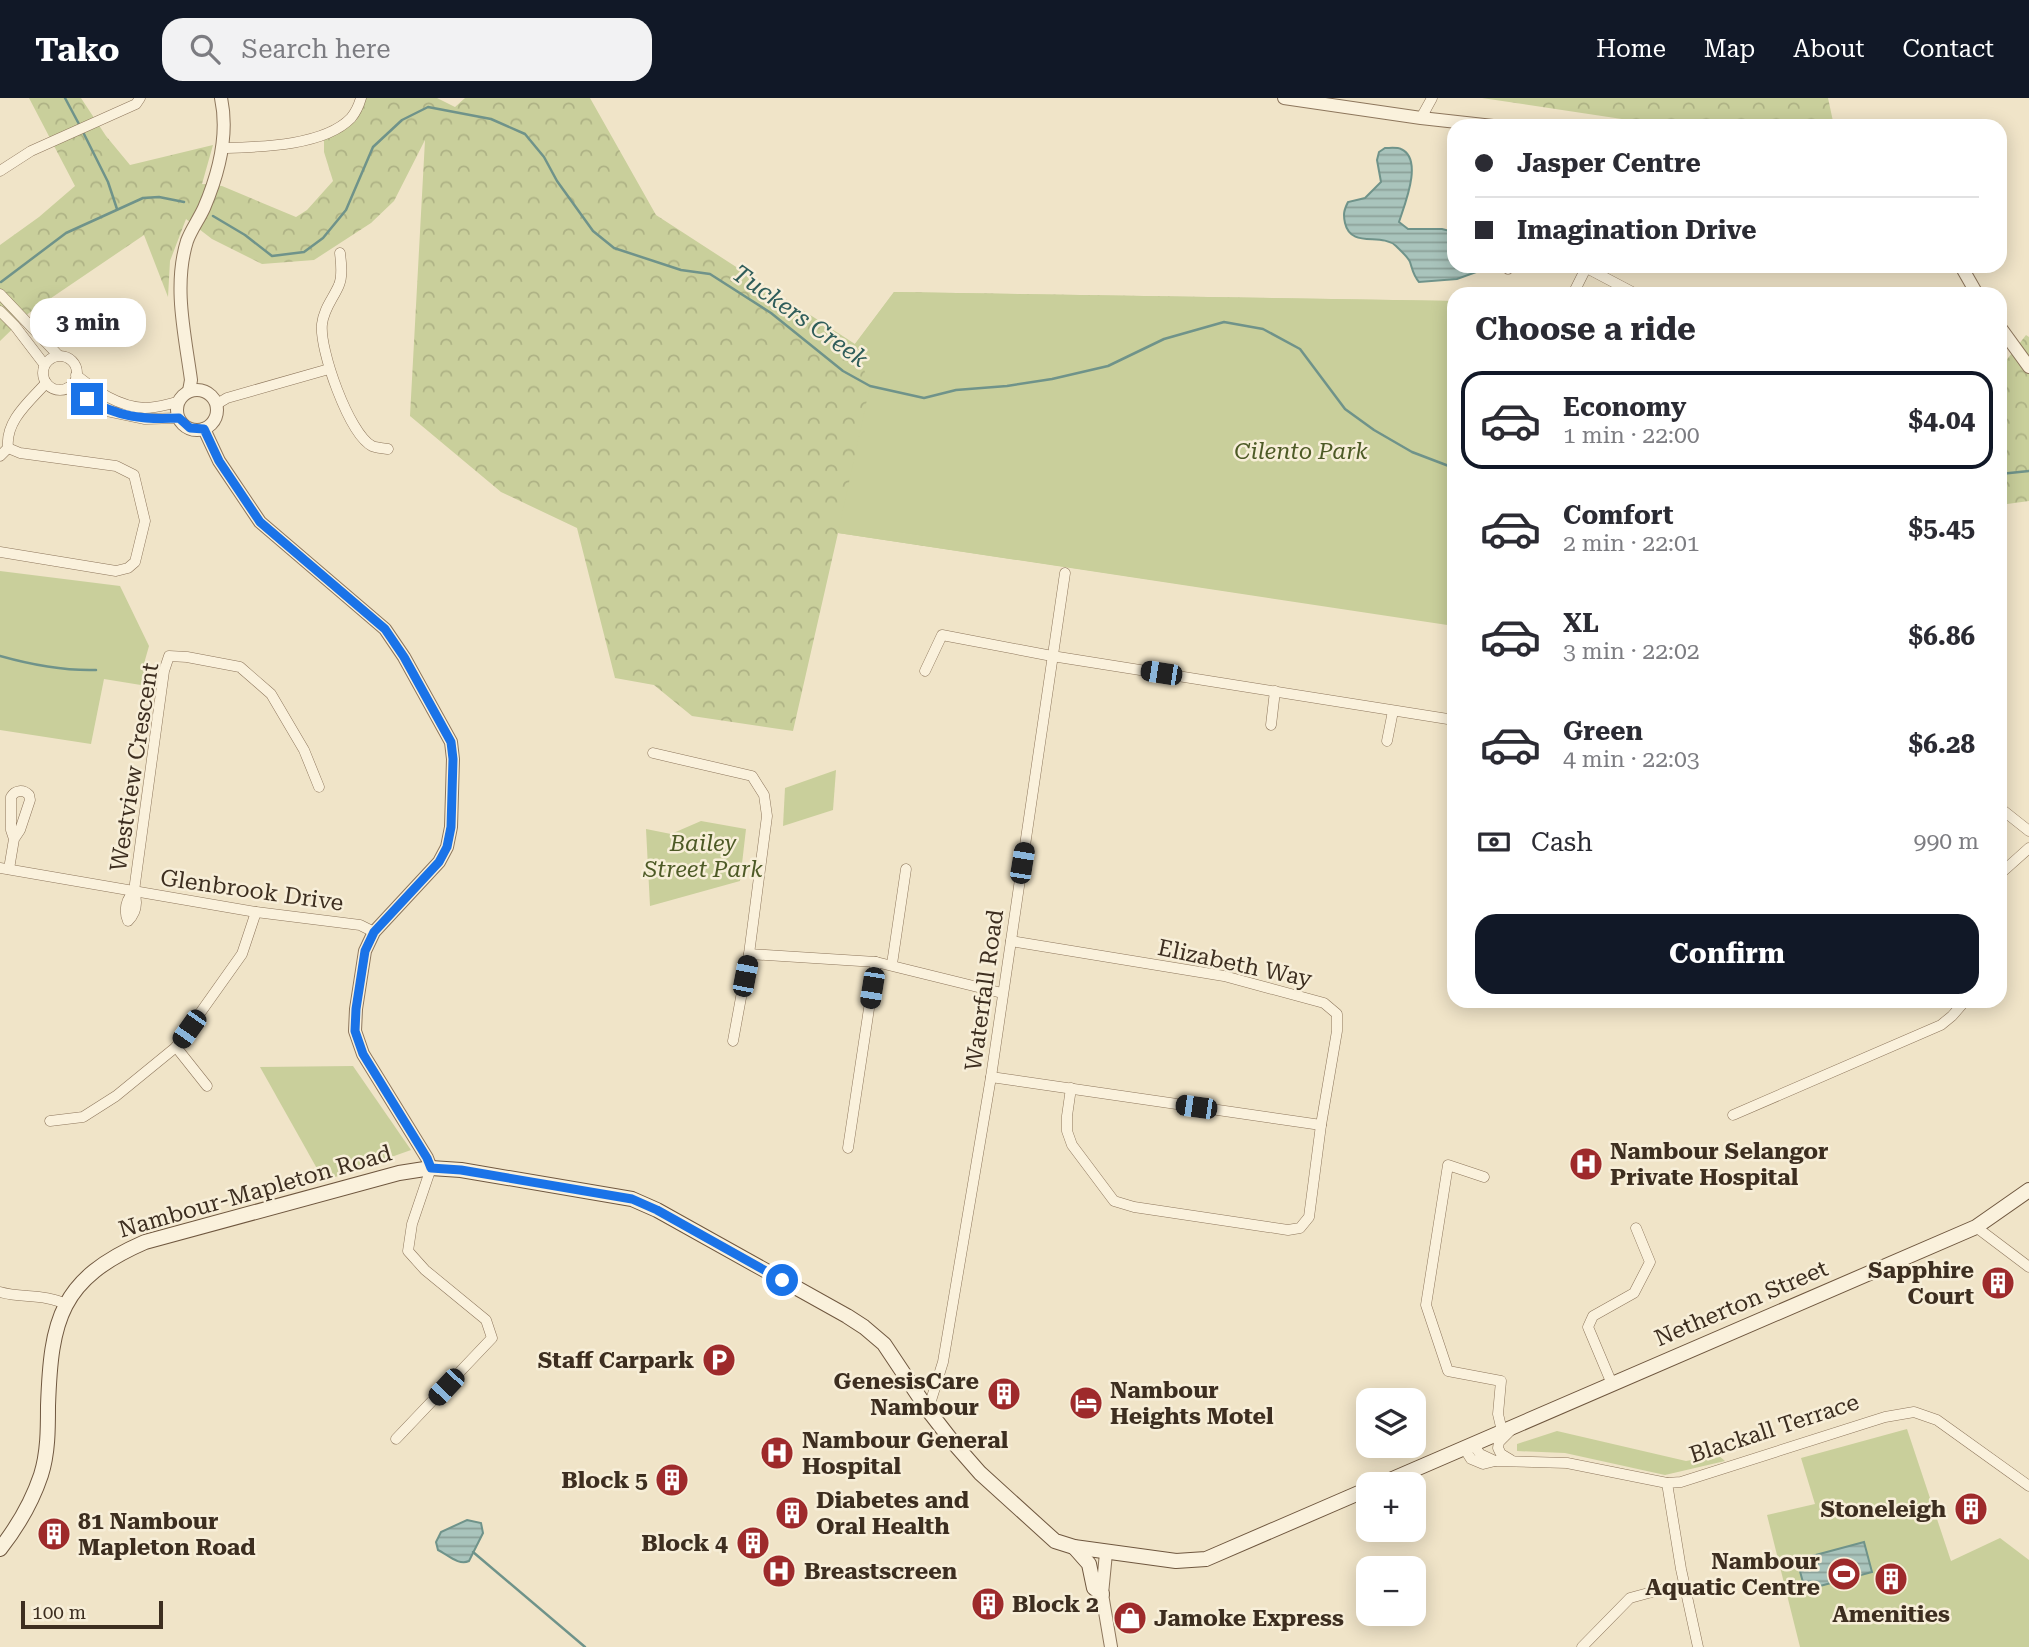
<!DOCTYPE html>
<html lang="en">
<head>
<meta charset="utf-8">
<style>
	body { margin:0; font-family:"Roboto Serif",serif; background:#f2f2f3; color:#2b2b33; height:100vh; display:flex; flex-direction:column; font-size:26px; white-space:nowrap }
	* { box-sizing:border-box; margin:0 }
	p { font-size:23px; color:#7c7c81 }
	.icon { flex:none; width:38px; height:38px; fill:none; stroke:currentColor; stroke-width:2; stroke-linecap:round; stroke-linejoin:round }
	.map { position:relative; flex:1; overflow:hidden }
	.panel { position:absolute; left:1447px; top:189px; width:560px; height:721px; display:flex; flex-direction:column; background:#fff; border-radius:21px; box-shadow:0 4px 18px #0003 }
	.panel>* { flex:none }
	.banner { position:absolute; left:1447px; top:21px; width:560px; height:154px; border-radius:21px; box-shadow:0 4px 18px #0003; display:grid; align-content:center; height:154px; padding:0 28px; background:#fff }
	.buttons { position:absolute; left:1356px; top:1290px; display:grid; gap:14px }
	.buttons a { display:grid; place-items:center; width:70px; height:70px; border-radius:14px; background:#fff; box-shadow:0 4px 18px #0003; font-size:35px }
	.scale { position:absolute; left:21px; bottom:18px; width:142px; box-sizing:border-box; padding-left:7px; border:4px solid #3d2e20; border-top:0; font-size:19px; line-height:24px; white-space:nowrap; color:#3d2e20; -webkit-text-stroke:5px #f7eed8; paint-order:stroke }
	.end { position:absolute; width:32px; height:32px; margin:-16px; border:9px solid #1a73e8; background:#fff; box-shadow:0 0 0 4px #fff }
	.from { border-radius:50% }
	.bubble { position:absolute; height:49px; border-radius:21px; background:#fff; box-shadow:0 4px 18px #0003; font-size:23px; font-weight:700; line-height:49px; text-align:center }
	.car { position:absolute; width:21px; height:42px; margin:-21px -10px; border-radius:9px; box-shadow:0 0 5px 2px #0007; background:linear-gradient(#222 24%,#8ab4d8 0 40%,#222 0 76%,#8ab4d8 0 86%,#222 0) }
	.banner b { display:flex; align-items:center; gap:24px; height:66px; font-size:26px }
	.banner b+b { border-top:2px solid #e1e1e2 }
	.banner i { width:18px; height:18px; background:#2b2b33 }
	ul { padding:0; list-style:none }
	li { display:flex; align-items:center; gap:21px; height:98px; margin:0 14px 10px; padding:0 14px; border:4px solid transparent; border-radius:21px }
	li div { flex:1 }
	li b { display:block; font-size:26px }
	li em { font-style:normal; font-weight:700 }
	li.active { border-color:#111827 }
	li>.icon { width:63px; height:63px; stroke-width:1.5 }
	h2 { padding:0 28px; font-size:32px; line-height:84px }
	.pay { display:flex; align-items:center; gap:18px; height:77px; padding:0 28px; font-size:26px }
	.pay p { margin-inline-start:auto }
	.action { display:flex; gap:14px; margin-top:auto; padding:14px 28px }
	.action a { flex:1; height:80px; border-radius:21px; background:#111827; color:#fff; font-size:28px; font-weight:700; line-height:80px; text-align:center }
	header { display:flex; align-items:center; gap:42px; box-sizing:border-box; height:98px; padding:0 35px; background:#111827; color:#fff }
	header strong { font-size:33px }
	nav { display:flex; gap:38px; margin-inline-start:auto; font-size:24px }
	.search { width:490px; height:63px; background:#f2f2f3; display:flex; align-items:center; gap:18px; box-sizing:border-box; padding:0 24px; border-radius:21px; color:#7c7c81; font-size:26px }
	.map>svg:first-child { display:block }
	.forest { fill:url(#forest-crowns) }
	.park { fill:#c9cf9b }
	.water { fill:url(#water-rules); stroke:#6f938a; stroke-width:2 }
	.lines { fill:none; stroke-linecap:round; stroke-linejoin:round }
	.stream { stroke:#6f938a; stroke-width:2.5 }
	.minor-casing { stroke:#8d765c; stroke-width:11 }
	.tertiary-casing { stroke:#8d765c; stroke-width:14 }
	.secondary-casing { stroke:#6f573f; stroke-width:16 }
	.minor { stroke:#faf1dc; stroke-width:10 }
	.tertiary { stroke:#faf1dc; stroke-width:12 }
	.secondary { stroke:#faf1dc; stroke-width:14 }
	.route { stroke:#1a73e8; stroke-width:9 }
	.labels { text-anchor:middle; stroke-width:5; stroke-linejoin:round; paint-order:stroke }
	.park-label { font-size:23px; font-style:italic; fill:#4d5a26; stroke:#f7eed8 }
	.street-label { font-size:23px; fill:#3d2e20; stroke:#f7eed8 }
	.poi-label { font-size:23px; font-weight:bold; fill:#3d2e20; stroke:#f7eed8; text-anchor:start }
	.water-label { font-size:24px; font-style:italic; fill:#2f5d5a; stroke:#f7eed8 }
</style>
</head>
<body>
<header>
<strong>Tako</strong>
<div class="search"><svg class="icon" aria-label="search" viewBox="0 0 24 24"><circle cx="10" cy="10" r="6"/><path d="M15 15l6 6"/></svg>Search here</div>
<nav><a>Home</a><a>Map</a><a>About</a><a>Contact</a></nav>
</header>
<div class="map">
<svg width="2029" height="1549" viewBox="0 0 2029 1549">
	<defs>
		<pattern id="forest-crowns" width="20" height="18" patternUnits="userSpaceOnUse" patternTransform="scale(1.75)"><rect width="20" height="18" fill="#c9cf9b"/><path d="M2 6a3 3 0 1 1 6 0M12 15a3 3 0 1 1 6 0" fill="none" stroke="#aeb285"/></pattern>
		<pattern id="water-rules" width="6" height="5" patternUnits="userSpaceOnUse" patternTransform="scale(1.75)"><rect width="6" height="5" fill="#a9c4bc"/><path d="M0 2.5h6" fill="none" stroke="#8ba098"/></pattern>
	</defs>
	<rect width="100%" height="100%" fill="#f0e4c8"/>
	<!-- forest -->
	<g class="forest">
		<polygon points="29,0 81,0 106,38 130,67 213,47 202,86 222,88 296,119 307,112 333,83 324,54 324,41 356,23 366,0 437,0 455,9 465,0 590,0 656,117 855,246 894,194 1454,203 1454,527 838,435 793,633 692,618 654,587 615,580 577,430 501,394 410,318 425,42 394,103 371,125 314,162 262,166 212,141 186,121 170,163 168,199 144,137 29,215 0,243 0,147 39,119 75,88"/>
		<polygon points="1482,0 1828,0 1834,28 1668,28"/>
		<polygon points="2026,237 2029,239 2029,403 2000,407 2000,264 2005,264"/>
	</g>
	<!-- park -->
	<g class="park">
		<polygon points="894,194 1454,203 1454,528 838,435 870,288 855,246"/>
		<polygon points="0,473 120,488 149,548 145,562 147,588 104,581 91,646 0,632"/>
		<polygon points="836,672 833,712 783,728 785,690"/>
		<polygon points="701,723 746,731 740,783 650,808 646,731 671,736"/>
		<polygon points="353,968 411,1052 324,1083 260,969"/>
		<polygon points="1907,1331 1951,1463 2000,1440 2029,1462 2029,1549 1800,1549 1767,1417 1815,1406 1801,1360"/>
		<polygon points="1557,1333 1686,1363 1718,1357 1725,1363 1665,1377 1565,1355 1517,1353 1517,1346"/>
	</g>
	<!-- water -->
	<g class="water">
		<path d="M1385 50C1390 50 1397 49 1401 51 1424 61 1404 108 1399 124L1408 131H1442L1454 134V168H1484L1482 172 1457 181 1419 184C1413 177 1413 173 1410 164 1408 159 1400 152 1396 148 1381 134 1351 151 1345 125 1343 116 1344 112 1348 104L1365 100 1381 84 1377 62 1379 54Z"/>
		<path d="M467 1422 481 1425 483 1435 469 1463C459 1468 448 1457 438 1452L436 1444 441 1434Z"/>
		<polygon points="1864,1444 1872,1474 1805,1492 1797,1462"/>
	</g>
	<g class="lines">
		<!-- stream -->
		<g class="stream">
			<polyline points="65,0 80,28"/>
			<polyline points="83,34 108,84 117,111"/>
			<polyline points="213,118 245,137 272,158 304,154 323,140 346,112 373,49 402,22 428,9 491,21 525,36 544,59 557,83 593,133 614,150 681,172 710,176 771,215 843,273 870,288 924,300 956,292 1007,288 1052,281 1108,268 1164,241 1224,224 1263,231 1300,251 1345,311 1374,332 1412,354 1454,370"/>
			<polyline points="1,184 66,135 143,100 159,99 184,104"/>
			<polyline points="2000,376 2029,373"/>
			<path d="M0 558C32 567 63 573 96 572"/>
			<polyline points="473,1454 585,1549"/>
		</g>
		<defs>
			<g id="minor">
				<polyline points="1421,20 1432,0"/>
				<path d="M224 50C260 49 324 48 351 20 356 14 359 7 361 0"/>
				<polyline points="0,73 31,53 136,6 140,0"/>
				<path d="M340 155C341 165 343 177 339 187 333 201 324 210 322 226 319 251 349 336 372 348 376 350 383 350 388 351"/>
				<polyline points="1583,168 1636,196"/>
				<polyline points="1508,171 1511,168"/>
				<polyline points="0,196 58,257"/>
				<polyline points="1573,196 1586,170"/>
				<polyline points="0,213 15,228 44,266"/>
				<circle cx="60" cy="275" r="17"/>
				<path d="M76 277C96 293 119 309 145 310 156 310 168 306 178 304"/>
				<polyline points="67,290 107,313 145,321 179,320"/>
				<polyline points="217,306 227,300 329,271"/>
				<path d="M0 358 8 350C5 323 29 304 46 285"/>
				<polyline points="0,454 116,473 128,470 135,464 145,423 134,377 116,368 20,355 8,350"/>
				<polyline points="925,573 942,537 1052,558 1454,622"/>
				<polyline points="1271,627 1275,593"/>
				<polyline points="1387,643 1393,613"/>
				<polyline points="653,655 752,678 764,697 767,718 749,856 733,943"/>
				<polyline points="2000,710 2029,733"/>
				<polyline points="0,770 256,814 360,827 374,834"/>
				<path d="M9 771 14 741 11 732V699C15 692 23 691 29 697L30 702 20 732 14 741"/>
				<polyline points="2000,776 2029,750"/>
				<path d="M134 793C126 802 123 811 128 823 137 814 138 805 134 793L164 573 169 558 187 559 240 569 271 596 304 652 319 689"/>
				<polyline points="1011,843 1224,878 1324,905 1337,916 1337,933 1321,1027 1309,1119 1300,1130 1288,1132 1134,1109 1114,1103 1072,1047 1067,1033 1067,1018 1071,990"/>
				<polyline points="749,856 876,864 1002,895"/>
				<polyline points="892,866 906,771"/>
				<polyline points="176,949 207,988"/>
				<polyline points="991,979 1321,1027"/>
				<polyline points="1733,1017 1941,927 1952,918 1965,903"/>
				<polyline points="50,1023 83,1019 116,998 176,949 242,856 256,814"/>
				<polyline points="848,1050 876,864"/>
				<polyline points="1484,1079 1448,1067 1426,1207 1448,1273 1501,1283 1498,1316 1502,1333"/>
				<polyline points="1976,1129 2029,1169"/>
				<path d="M0 1194C21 1200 46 1196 65 1206"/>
				<polyline points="1612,1286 1588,1229 1593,1218 1634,1195 1650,1164 1636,1130"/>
				<polyline points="928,1312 943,1264 991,979 1065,475"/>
				<polyline points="1510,1333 1499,1344 1498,1350 1501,1356 1511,1362"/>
				<polyline points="396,1341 492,1240 486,1222 425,1172 408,1153 412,1126 431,1070"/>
				<polyline points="1473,1346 1480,1356 1495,1363"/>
				<polyline points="1464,1350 1471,1361 1483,1366 1495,1363 1567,1365 1667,1385 1681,1384 1885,1319 1914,1314 1937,1322 2029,1388"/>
				<polyline points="1667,1385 1681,1471 1698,1549"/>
				<polyline points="1582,1549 1630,1500 1663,1491 1684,1488"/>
			</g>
			<g id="tertiary">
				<polyline points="1284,0 1421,20 1493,28"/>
				<polyline points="1961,168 1977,196"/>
				<polyline points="2000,229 2029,269"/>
				<circle cx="197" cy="312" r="20"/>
				<path d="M189 293 191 282C185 237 173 188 187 143 191 132 199 121 204 110 219 75 229 37 221 0"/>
				<polyline points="204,331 219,363 260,424 385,531 404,559 451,644 453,661 451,729 447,749 439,764 374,834 365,853 356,911 355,933 363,956 427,1060 431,1070"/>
				<polyline points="1106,1455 1102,1496 1111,1549"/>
			</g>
			<g id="secondary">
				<polyline points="1381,1386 1976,1129 2029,1092"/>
				<polyline points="1074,1449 1089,1466 1094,1490 1102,1496"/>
				<path d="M0 1451C18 1428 32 1404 41 1377 48 1355 48 1331 48 1308 51 1221 60 1181 145 1144L399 1075 431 1070 461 1072 632 1101 657 1112 847 1218 864 1229 884 1246 928 1312 952 1343 980 1375 1055 1443 1074 1449 1176 1463 1206 1461 1368 1391"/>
			</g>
		</defs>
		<!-- minor casing -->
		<use href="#minor" class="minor-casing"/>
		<!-- tertiary casing -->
		<use href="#tertiary" class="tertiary-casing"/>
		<!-- secondary casing -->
		<use href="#secondary" class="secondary-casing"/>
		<!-- minor -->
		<use href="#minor" class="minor"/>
		<!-- tertiary -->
		<use href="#tertiary" class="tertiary"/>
		<!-- secondary -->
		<use href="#secondary" class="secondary"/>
	</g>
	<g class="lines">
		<!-- route -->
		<path class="route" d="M87 301C118 319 143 322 179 320L190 330 204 331 219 363 260 424 385 531 404 559 451 644 453 661 451 729 447 749 439 764 374 834 365 853 356 911 355 933 363 956 427 1060 431 1070 461 1072 632 1101 657 1112 782 1182"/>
	</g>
	<!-- icons -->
	<defs>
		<symbol id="hospital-disc" viewBox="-11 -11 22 22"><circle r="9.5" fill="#9e2a2b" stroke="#f7eed8"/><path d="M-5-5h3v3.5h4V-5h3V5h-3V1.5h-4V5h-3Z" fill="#fff"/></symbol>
		<symbol id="building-disc" viewBox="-11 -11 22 22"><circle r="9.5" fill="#9e2a2b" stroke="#f7eed8"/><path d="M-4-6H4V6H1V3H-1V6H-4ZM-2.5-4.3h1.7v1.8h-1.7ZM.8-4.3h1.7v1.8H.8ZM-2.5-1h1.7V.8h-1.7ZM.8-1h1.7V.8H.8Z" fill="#fff"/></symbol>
		<symbol id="parking-disc" viewBox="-11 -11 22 22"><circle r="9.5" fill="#9e2a2b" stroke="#f7eed8"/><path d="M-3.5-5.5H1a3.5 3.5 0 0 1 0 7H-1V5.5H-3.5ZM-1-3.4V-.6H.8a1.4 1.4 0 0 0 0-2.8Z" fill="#fff"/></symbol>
		<symbol id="hotel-disc" viewBox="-11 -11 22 22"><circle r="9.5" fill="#9e2a2b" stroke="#f7eed8"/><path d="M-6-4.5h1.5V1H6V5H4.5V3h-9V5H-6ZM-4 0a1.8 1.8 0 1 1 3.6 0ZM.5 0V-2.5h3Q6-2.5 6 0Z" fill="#fff"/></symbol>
		<symbol id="stadium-disc" viewBox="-11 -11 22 22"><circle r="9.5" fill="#9e2a2b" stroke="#f7eed8"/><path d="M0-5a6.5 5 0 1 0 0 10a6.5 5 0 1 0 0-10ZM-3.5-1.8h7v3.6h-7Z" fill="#fff"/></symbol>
		<symbol id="shop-disc" viewBox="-11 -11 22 22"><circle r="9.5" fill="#9e2a2b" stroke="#f7eed8"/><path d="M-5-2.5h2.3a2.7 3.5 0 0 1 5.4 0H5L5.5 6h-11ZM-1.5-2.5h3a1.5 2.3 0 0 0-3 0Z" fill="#fff"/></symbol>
	</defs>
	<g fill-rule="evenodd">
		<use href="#hospital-disc" x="1567" y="1047" width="38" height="38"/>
		<use href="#building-disc" x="1979" y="1166" width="38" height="38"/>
		<use href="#parking-disc" x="700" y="1243" width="38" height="38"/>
		<use href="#building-disc" x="985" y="1277" width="38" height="38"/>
		<use href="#hotel-disc" x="1067" y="1286" width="38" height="38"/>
		<use href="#hospital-disc" x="758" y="1336" width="38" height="38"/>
		<use href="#building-disc" x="653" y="1363" width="38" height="38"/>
		<use href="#building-disc" x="1952" y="1392" width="38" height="38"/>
		<use href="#building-disc" x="773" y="1396" width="38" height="38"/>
		<use href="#building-disc" x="35" y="1417" width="38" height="38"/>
		<use href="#building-disc" x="734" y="1426" width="38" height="38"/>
		<use href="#hospital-disc" x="760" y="1454" width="38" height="38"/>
		<use href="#stadium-disc" x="1825" y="1457" width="38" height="38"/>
		<use href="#building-disc" x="1872" y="1462" width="38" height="38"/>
		<use href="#building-disc" x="969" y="1487" width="38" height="38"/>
		<use href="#shop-disc" x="1111" y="1501" width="38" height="38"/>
	</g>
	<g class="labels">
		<!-- park labels -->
		<g class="park-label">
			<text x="1301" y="361">Cilento Park</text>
			<text x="703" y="753">Bailey<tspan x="703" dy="26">Street Park</tspan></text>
		</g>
		<!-- street labels -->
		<g class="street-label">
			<text transform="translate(134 669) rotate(-81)" y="8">Westview Crescent</text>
			<text transform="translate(252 792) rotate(8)" y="8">Glenbrook Drive</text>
			<text transform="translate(1235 865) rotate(12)" y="8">Elizabeth Way</text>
			<text transform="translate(984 892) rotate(-82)" y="8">Waterfall Road</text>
			<text transform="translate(255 1093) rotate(-16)" y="8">Nambour-Mapleton Road</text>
			<text transform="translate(1741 1205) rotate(-23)" y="8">Netherton Street</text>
			<text transform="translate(1774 1330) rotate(-18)" y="8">Blackall Terrace</text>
		</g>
		<!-- poi labels -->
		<g class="poi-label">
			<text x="1610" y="1061">Nambour Selangor<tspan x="1610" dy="26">Private Hospital</tspan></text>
			<text x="1974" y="1180" text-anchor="end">Sapphire<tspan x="1974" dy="26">Court</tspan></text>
			<text x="694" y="1270" text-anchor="end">Staff Carpark</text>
			<text x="979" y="1291" text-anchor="end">GenesisCare<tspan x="979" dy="26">Nambour</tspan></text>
			<text x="1110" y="1300">Nambour<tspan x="1110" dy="26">Heights Motel</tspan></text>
			<text x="802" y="1350">Nambour General<tspan x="802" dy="26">Hospital</tspan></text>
			<text x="648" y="1390" text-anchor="end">Block 5</text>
			<text x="816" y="1410">Diabetes and<tspan x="816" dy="26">Oral Health</tspan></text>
			<text x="1946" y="1419" text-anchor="end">Stoneleigh</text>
			<text x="78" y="1431">81 Nambour<tspan x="78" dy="26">Mapleton Road</tspan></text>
			<text x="728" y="1453" text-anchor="end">Block 4</text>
			<text x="1820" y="1471" text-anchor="end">Nambour<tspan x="1820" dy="26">Aquatic Centre</tspan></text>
			<text x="804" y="1481">Breastscreen</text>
			<text x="1012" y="1514">Block 2</text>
			<text x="1891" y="1524" text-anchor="middle">Amenities</text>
			<text x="1154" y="1528">Jamoke Express</text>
		</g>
		<!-- water labels -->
		<g class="water-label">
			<text transform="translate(800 218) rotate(35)" y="8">Tuckers Creek</text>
		</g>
	</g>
</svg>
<div class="buttons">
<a><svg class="icon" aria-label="layers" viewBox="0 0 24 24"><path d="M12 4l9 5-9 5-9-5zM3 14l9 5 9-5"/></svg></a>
<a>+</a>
<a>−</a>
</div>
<div class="scale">100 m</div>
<i class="end from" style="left:782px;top:1182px"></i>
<i class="end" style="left:87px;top:301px"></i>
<div class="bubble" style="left:30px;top:200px;width:116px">3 min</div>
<i class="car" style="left:1161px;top:575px;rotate:279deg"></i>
<i class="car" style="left:1022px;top:765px;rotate:9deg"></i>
<i class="car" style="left:745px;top:878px;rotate:11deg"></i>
<i class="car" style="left:872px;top:890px;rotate:189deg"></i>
<i class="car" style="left:189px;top:931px;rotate:215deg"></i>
<i class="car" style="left:1196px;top:1009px;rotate:278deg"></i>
<i class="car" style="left:446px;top:1289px;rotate:223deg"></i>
<div class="banner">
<b><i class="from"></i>Jasper Centre</b>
<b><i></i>Imagination Drive</b>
</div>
<section class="panel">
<h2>Choose a ride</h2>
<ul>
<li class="active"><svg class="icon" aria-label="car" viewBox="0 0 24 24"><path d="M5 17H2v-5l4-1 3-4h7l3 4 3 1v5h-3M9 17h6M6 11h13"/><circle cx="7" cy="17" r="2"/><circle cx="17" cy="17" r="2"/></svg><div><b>Economy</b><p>1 min · 22:00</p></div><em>$4.04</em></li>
<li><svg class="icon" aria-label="car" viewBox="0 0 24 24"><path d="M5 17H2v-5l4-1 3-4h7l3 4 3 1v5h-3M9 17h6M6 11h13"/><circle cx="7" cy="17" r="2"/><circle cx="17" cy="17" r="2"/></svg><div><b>Comfort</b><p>2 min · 22:01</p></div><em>$5.45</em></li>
<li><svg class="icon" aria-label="car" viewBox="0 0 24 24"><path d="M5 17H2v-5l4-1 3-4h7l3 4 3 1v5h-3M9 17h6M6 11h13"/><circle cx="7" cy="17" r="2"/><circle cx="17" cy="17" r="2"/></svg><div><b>XL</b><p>3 min · 22:02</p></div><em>$6.86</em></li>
<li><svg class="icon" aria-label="car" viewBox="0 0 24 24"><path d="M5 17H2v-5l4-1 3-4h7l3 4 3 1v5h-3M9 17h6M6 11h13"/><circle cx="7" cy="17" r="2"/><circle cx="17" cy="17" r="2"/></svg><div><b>Green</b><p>4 min · 22:03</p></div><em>$6.28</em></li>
</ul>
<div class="pay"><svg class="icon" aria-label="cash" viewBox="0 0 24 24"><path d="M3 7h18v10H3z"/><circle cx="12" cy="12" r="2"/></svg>Cash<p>990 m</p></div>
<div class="action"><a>Confirm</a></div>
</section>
</div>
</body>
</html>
